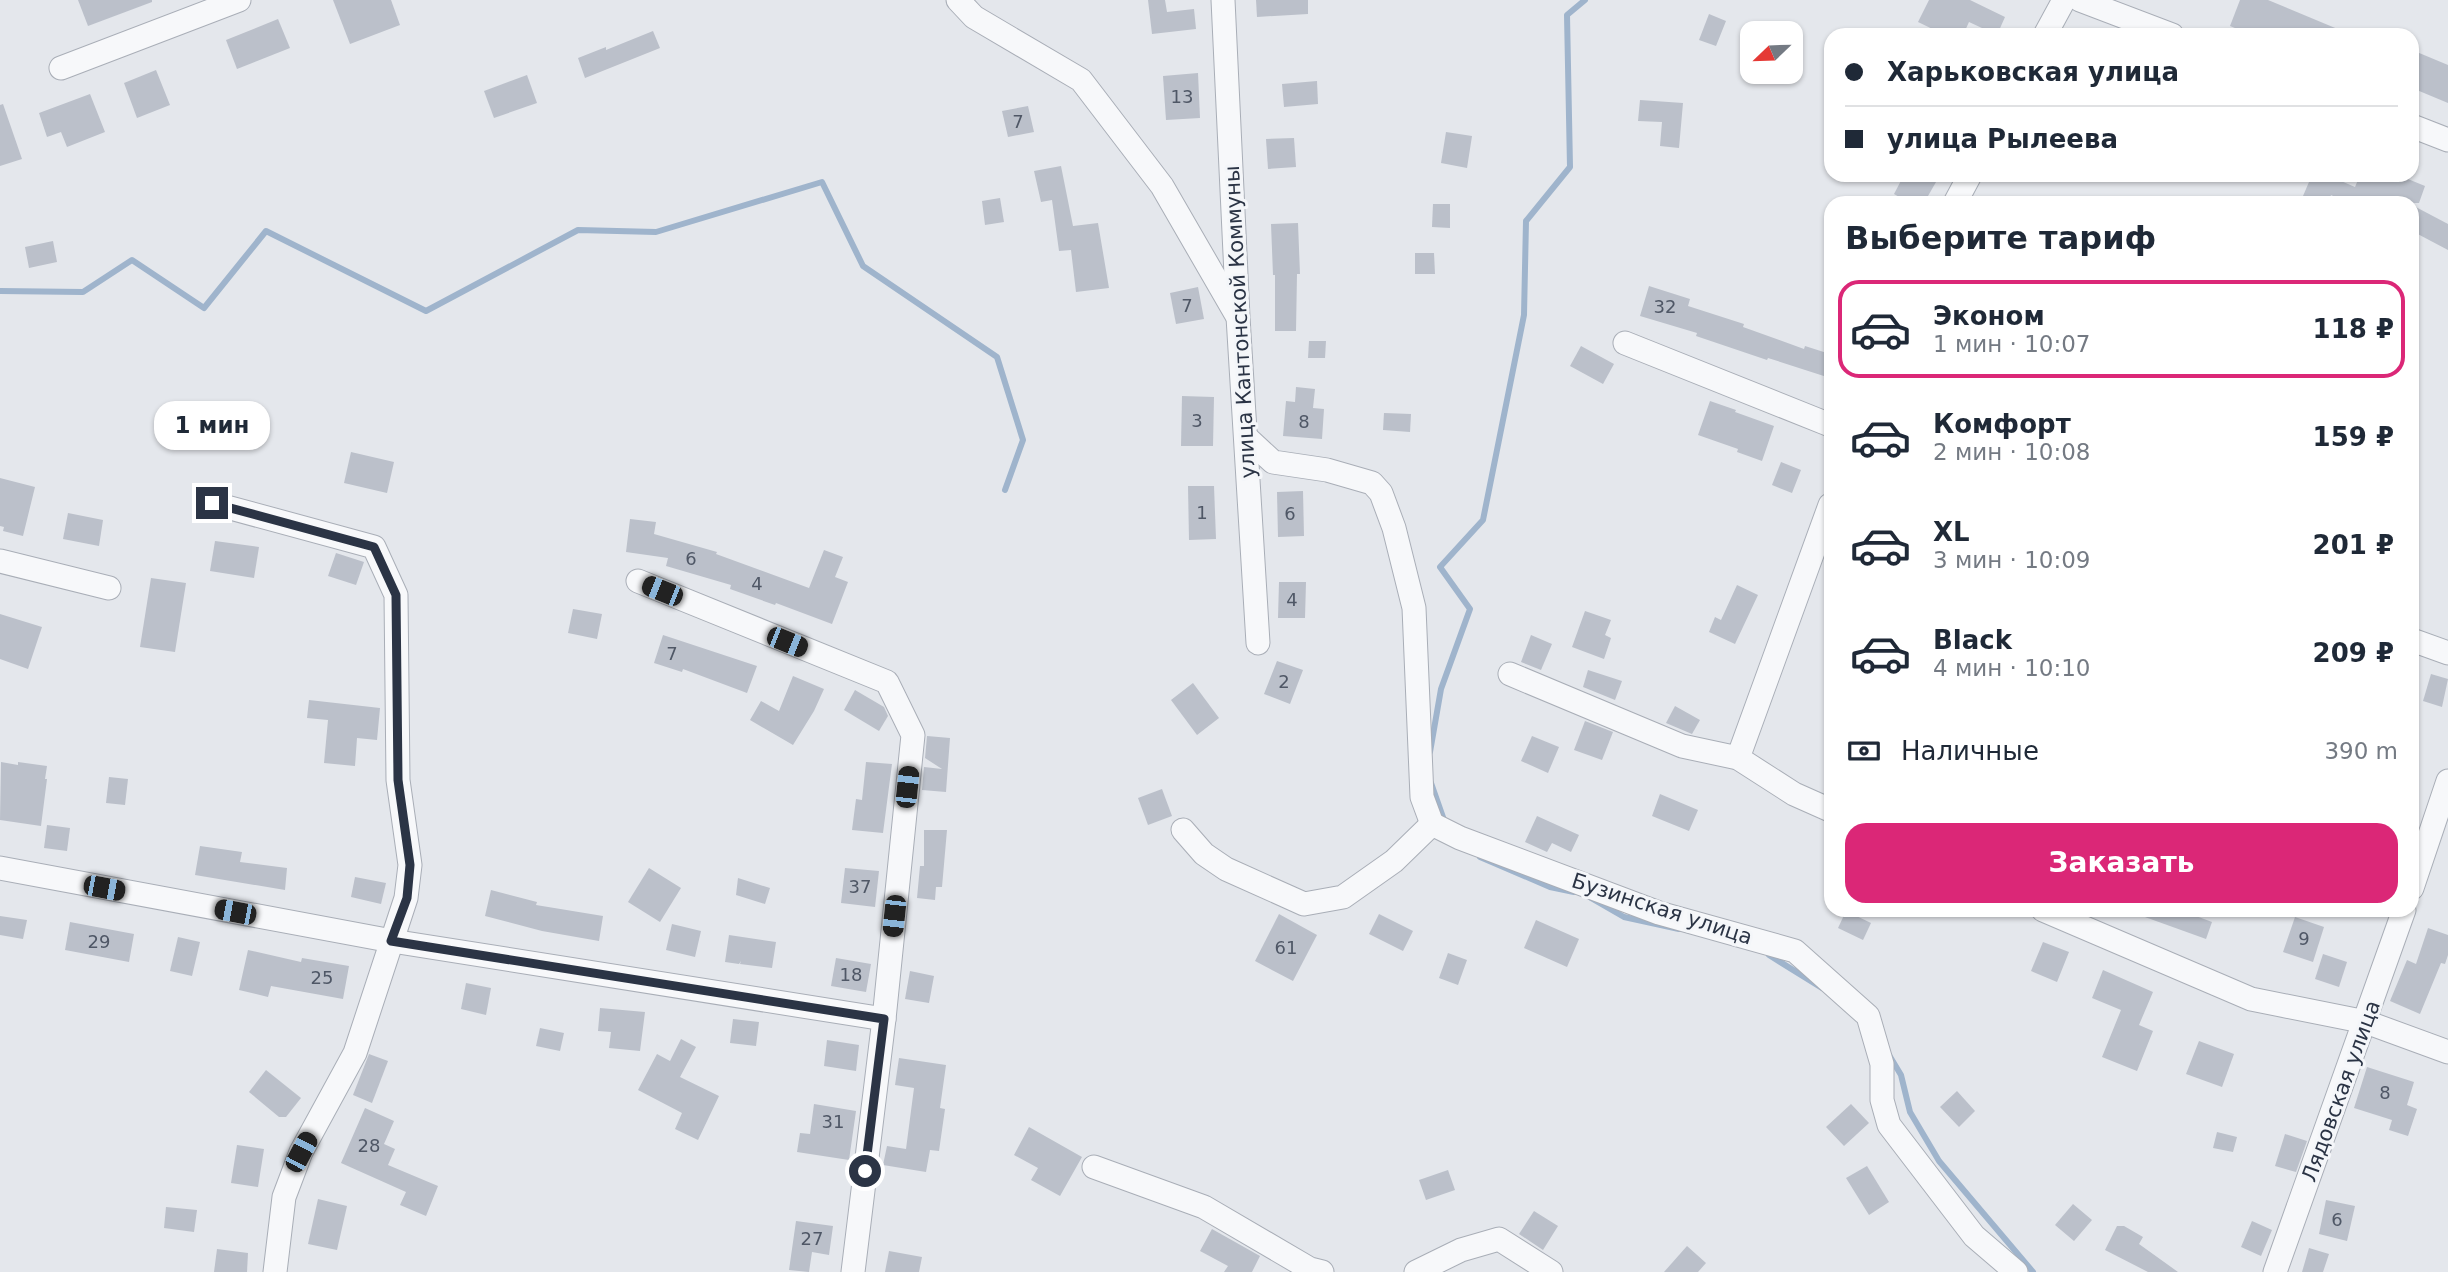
<!DOCTYPE html>
<html lang="ru">
<head>
<meta charset="utf-8">
<style>
	body { margin:0; font-family:"DejaVu Sans",sans-serif; background:#f6f6f7; color:#1f2937; height:100vh; display:flex; flex-direction:column; font-size:26px; white-space:nowrap }
	* { box-sizing:border-box; margin:0 }
	p { font-size:23px; color:#747a83 }
	.icon { flex:none; width:38px; height:38px; fill:none; stroke:currentColor; stroke-width:2; stroke-linecap:round; stroke-linejoin:round }
	.map { position:relative; flex:1; overflow:hidden }
	.drawer { position:absolute; left:1824px; top:196px; width:595px; height:721px; display:flex; flex-direction:column; background:#fff; border-radius:21px; box-shadow:0 2px 5px #0004 }
	.drawer>* { flex:none }
	.top-card { position:absolute; left:1824px; top:28px; width:595px; height:154px; border-radius:21px; box-shadow:0 2px 5px #0004; display:grid; align-content:center; height:154px; padding:0 21px; background:#fff }
	.needle { width:46px; rotate:247deg }
	.tools { position:absolute; left:1740px; top:21px; display:grid; gap:14px }
	.tools a { display:grid; place-items:center; width:63px; height:63px; border-radius:14px; background:#fff; box-shadow:0 2px 5px #0004; font-size:35px }
	.end { position:absolute; width:32px; height:32px; margin:-16px; border:9px solid #2b3445; background:#fff; box-shadow:0 0 0 4px #fff }
	.from { border-radius:50% }
	.bubble { position:absolute; height:49px; border-radius:21px; background:#fff; box-shadow:0 2px 5px #0004; font-size:23px; font-weight:700; line-height:49px; text-align:center }
	.car { position:absolute; width:21px; height:42px; margin:-21px -10px; border-radius:9px; box-shadow:0 0 5px 2px #0007; background:linear-gradient(#222 24%,#8ab4d8 0 40%,#222 0 76%,#8ab4d8 0 86%,#222 0) }
	.top-card b { display:flex; align-items:center; gap:24px; height:66px; font-size:26px }
	.top-card b+b { border-top:2px solid #e0e1e3 }
	.top-card i { width:18px; height:18px; background:#1f2937 }
	ul { padding:0; list-style:none }
	li { display:flex; align-items:center; gap:21px; height:98px; margin:0 14px 10px; padding:0 7px; border:4px solid transparent; border-radius:21px }
	li div { flex:1 }
	li b { display:block; font-size:26px }
	li em { font-style:normal; font-weight:700 }
	li.on { border-color:#db2777 }
	li>.icon { width:63px; height:63px; stroke-width:1.5 }
	h2 { padding:0 21px; font-size:32px; line-height:84px }
	.pay { display:flex; align-items:center; gap:18px; height:77px; padding:0 21px; font-size:26px }
	.pay p { margin-inline-start:auto }
	.action { display:flex; gap:14px; margin-top:auto; padding:14px 21px }
	.action a { flex:1; height:80px; border-radius:21px; background:#db2777; color:#fff; font-size:28px; font-weight:700; line-height:80px; text-align:center }
	.map>svg:first-child { display:block }
	.lines { fill:none; stroke-linecap:round; stroke-linejoin:round }
	.stream { stroke:#9fb4cc; stroke-width:6 }
	.building { fill:#bbc0ca }
	.minor-casing { stroke:#a9aeb7; stroke-width:25 }
	.minor { stroke:#f7f8fa; stroke-width:23 }
	.route { stroke:#2b3445; stroke-width:9 }
	.labels { text-anchor:middle; stroke-width:6; stroke-linejoin:round; paint-order:stroke }
	.number-label { font-size:18px; fill:#4f5766 }
	.street-label { font-size:21px; fill:#2b3445; stroke:#f4f6f9 }
</style>
</head>
<body>
<div class="map">
<svg width="2448" height="1272" viewBox="0 0 2448 1272">
	<rect width="100%" height="100%" fill="#e4e7ec"/>
	<g class="lines">
		<!-- stream -->
		<g class="stream">
			<polyline points="0,291 83,292 132,260 204,308 266,231 426,311 578,230 656,232 822,182 863,266 997,357 1023,440 1005,490"/>
			<polyline points="1430,752 1441,689 1470,609 1440,567 1483,520 1524,315 1526,221 1570,167 1567,15 1585,0"/>
			<polyline points="1431,783 1445,823"/>
			<polyline points="1480,857 1550,887 1574,892"/>
			<polyline points="1591,898 1624,917 1679,929"/>
			<polyline points="1769,955 1822,988"/>
			<polyline points="1889,1055 1901,1075 1910,1112 1939,1161 2033,1272"/>
		</g>
	</g>
	<!-- building -->
	<g class="building">
		<polygon points="78,0 152,0 152,2 88,26"/>
		<polygon points="333,0 391,0 400,25 350,44"/>
		<polygon points="1148,0 1165,0 1167,12 1194,9 1196,29 1152,34"/>
		<polygon points="1256,0 1308,0 1308,14 1257,17"/>
		<polygon points="1929,0 1970,0 2005,17 1997,35 1969,22 1963,35 1945,35 1918,22"/>
		<polygon points="2240,0 2268,0 2352,35 2252,35 2230,26"/>
		<polygon points="1709,14 1726,21 1716,46 1699,40"/>
		<polygon points="278,19 290,48 237,69 226,40"/>
		<polygon points="653,31 660,48 585,78 578,58 606,47 606,50"/>
		<polygon points="2412,50 2448,65 2448,103 2412,88"/>
		<polygon points="156,70 170,105 137,118 124,83"/>
		<polygon points="1198,73 1200,118 1166,120 1163,76"/>
		<polygon points="527,75 537,103 494,118 484,91"/>
		<polygon points="1317,81 1318,104 1284,107 1282,84"/>
		<polygon points="90,94 105,132 67,147 61,132 47,137 39,113"/>
		<polygon points="1640,100 1683,103 1679,148 1660,146 1662,122 1638,121"/>
		<polygon points="3,104 22,159 0,166 0,105"/>
		<polygon points="1028,106 1034,132 1008,137 1002,111"/>
		<polygon points="1446,132 1472,136 1467,168 1441,163"/>
		<polygon points="1294,138 1296,167 1268,169 1266,139"/>
		<polygon points="1061,166 1073,226 1098,223 1109,288 1076,292 1071,250 1059,251 1052,200 1041,202 1034,171"/>
		<polygon points="1904,175 1924,175 1936,182 1924,203 1910,203 1894,194"/>
		<polygon points="2312,175 2327,175 2355,187 2360,175 2398,175 2425,186 2419,203 2348,203 2331,195 2328,203 2300,203"/>
		<polygon points="1000,198 1004,222 985,225 982,201"/>
		<polygon points="1433,204 1450,204 1450,228 1432,227"/>
		<polygon points="2412,205 2448,224 2448,250 2412,231"/>
		<polygon points="1298,223 1300,274 1297,274 1296,331 1275,331 1275,275 1273,275 1271,224"/>
		<polygon points="53,241 57,262 29,268 25,247"/>
		<polygon points="1415,253 1434,253 1435,274 1415,274"/>
		<polygon points="1649,286 1690,299 1688,306 1744,324 1743,327 1804,349 1805,346 1830,354 1830,378 1768,358 1767,360 1696,336 1697,333 1640,316"/>
		<polygon points="1198,287 1204,319 1176,324 1170,293"/>
		<polygon points="1309,341 1326,341 1325,358 1308,358"/>
		<polygon points="1581,346 1614,364 1603,384 1570,366"/>
		<polygon points="1296,387 1315,389 1313,408 1324,409 1322,439 1283,436 1286,401 1295,402"/>
		<polygon points="1182,396 1214,397 1213,446 1181,446"/>
		<polygon points="1710,401 1736,410 1735,412 1774,426 1762,461 1737,452 1738,449 1698,435"/>
		<polygon points="1384,413 1411,414 1410,432 1383,430"/>
		<polygon points="351,452 394,462 387,493 344,483"/>
		<polygon points="1781,462 1801,470 1792,493 1772,485"/>
		<polygon points="0,478 35,487 23,536 3,531 4,527 0,526"/>
		<polygon points="1188,486 1214,486 1216,539 1189,540"/>
		<polygon points="1303,491 1304,536 1278,537 1277,492"/>
		<polygon points="68,513 103,520 99,546 63,539"/>
		<polygon points="630,519 656,522 654,534 717,552 716,554 809,588 824,550 843,557 835,577 848,582 832,624 776,603 775,605 730,589 731,585 666,566 668,558 626,552"/>
		<polygon points="215,541 259,547 254,578 210,571"/>
		<polygon points="336,553 364,562 356,585 328,576"/>
		<polygon points="151,578 186,583 175,652 140,647"/>
		<polygon points="1279,582 1306,582 1305,618 1278,618"/>
		<polygon points="1737,585 1758,595 1735,644 1709,632 1715,617 1721,620"/>
		<polygon points="573,609 602,614 597,639 568,633"/>
		<polygon points="1585,611 1611,620 1605,635 1611,638 1604,659 1572,647"/>
		<polygon points="0,614 42,627 28,669 0,659"/>
		<polygon points="663,635 757,666 747,693 683,669 682,672 654,663"/>
		<polygon points="1531,635 1552,644 1541,670 1521,662"/>
		<polygon points="1277,661 1303,670 1290,704 1264,694"/>
		<polygon points="1588,670 1622,681 1615,700 1583,687"/>
		<polygon points="2431,674 2448,679 2442,707 2423,701"/>
		<polygon points="793,676 824,689 814,711 793,745 750,720 761,701 779,711"/>
		<polygon points="1193,683 1219,718 1197,735 1171,700"/>
		<polygon points="855,690 884,707 888,716 879,731 844,710"/>
		<polygon points="309,700 380,708 377,740 357,738 355,766 324,763 328,720 307,718"/>
		<polygon points="1675,706 1700,720 1692,734 1666,723"/>
		<polygon points="1585,721 1613,732 1602,760 1574,750"/>
		<polygon points="927,736 950,738 946,792 922,790 924,767 942,769 925,758"/>
		<polygon points="1532,736 1559,747 1548,773 1521,761"/>
		<polygon points="1,762 18,765 18,762 47,766 45,779 47,779 41,826 0,820"/>
		<polygon points="866,762 892,764 883,833 852,830 856,799 862,800"/>
		<polygon points="109,777 128,779 125,805 106,803"/>
		<polygon points="1162,789 1172,816 1148,825 1138,798"/>
		<polygon points="1660,794 1698,810 1689,831 1652,816"/>
		<polygon points="1537,816 1579,835 1571,852 1552,843 1547,852 1525,842"/>
		<polygon points="47,825 70,828 67,851 44,848"/>
		<polygon points="924,830 947,830 942,887 936,887 935,900 917,898 920,866 924,866"/>
		<polygon points="200,846 242,852 240,862 287,868 285,890 195,875"/>
		<polygon points="649,868 681,888 660,922 628,902"/>
		<polygon points="845,868 879,871 875,907 841,903"/>
		<polygon points="355,877 386,883 381,904 351,897"/>
		<polygon points="738,878 770,888 765,904 736,895"/>
		<polygon points="491,890 537,902 536,905 603,916 599,941 542,931 485,916"/>
		<polygon points="2131,910 2180,910 2212,922 2206,939 2131,912"/>
		<polygon points="1846,911 1871,923 1863,940 1838,928"/>
		<polygon points="1279,914 1317,935 1293,981 1255,961"/>
		<polygon points="1379,914 1413,931 1403,951 1369,934"/>
		<polygon points="0,916 27,920 23,939 0,935"/>
		<polygon points="2295,917 2324,927 2313,962 2283,952"/>
		<polygon points="1536,920 1579,939 1567,967 1524,948"/>
		<polygon points="70,922 134,934 129,962 65,950"/>
		<polygon points="672,924 701,931 695,957 666,950"/>
		<polygon points="2428,928 2448,935 2448,955 2445,964 2441,963 2420,1014 2390,1001 2407,960 2416,964"/>
		<polygon points="729,935 776,942 772,968 740,964 741,961 739,964 725,962"/>
		<polygon points="178,937 200,942 192,976 170,971"/>
		<polygon points="2043,942 2069,952 2057,982 2031,971"/>
		<polygon points="248,950 301,962 302,958 349,966 343,999 271,986 268,997 239,990"/>
		<polygon points="1448,953 1467,960 1458,985 1439,978"/>
		<polygon points="2323,954 2347,962 2339,987 2315,979"/>
		<polygon points="836,958 871,964 866,992 831,986"/>
		<polygon points="2103,970 2153,992 2139,1025 2153,1031 2137,1071 2102,1057 2121,1010 2092,998"/>
		<polygon points="910,971 934,976 929,1003 905,999"/>
		<polygon points="466,983 491,988 486,1015 461,1009"/>
		<polygon points="600,1008 645,1012 640,1051 609,1048 611,1032 598,1031"/>
		<polygon points="733,1019 759,1022 756,1046 730,1043"/>
		<polygon points="540,1028 564,1033 560,1051 536,1046"/>
		<polygon points="681,1039 696,1047 680,1077 719,1096 698,1140 675,1129 682,1113 638,1090 657,1054 670,1061"/>
		<polygon points="827,1040 859,1045 856,1071 824,1066"/>
		<polygon points="2199,1041 2234,1054 2222,1087 2186,1074"/>
		<polygon points="369,1054 388,1061 372,1103 353,1095"/>
		<polygon points="899,1058 946,1065 940,1108 945,1109 939,1151 930,1150 926,1172 883,1165 887,1146 906,1149 914,1088 895,1085"/>
		<polygon points="2367,1067 2414,1082 2407,1105 2417,1109 2408,1136 2389,1130 2392,1120 2354,1108"/>
		<polygon points="266,1070 301,1098 286,1117 279,1117 249,1092"/>
		<polygon points="1957,1091 1975,1111 1959,1127 1940,1107"/>
		<polygon points="814,1104 856,1111 849,1160 797,1152 800,1133 810,1134"/>
		<polygon points="1851,1104 1869,1123 1844,1146 1826,1127"/>
		<polygon points="365,1108 394,1121 384,1144 395,1149 388,1165 438,1186 426,1216 400,1205 406,1192 341,1163"/>
		<polygon points="1029,1127 1082,1157 1060,1196 1031,1180 1038,1168 1014,1155"/>
		<polygon points="2217,1132 2237,1137 2233,1152 2213,1148"/>
		<polygon points="2285,1134 2307,1141 2296,1172 2275,1166"/>
		<polygon points="237,1145 264,1149 258,1187 231,1183"/>
		<polygon points="1867,1166 1889,1202 1869,1215 1846,1178"/>
		<polygon points="1448,1170 1455,1190 1426,1200 1419,1180"/>
		<polygon points="318,1199 347,1206 337,1250 308,1244"/>
		<polygon points="2326,1200 2355,1206 2347,1241 2319,1234"/>
		<polygon points="2073,1204 2092,1220 2074,1241 2055,1225"/>
		<polygon points="166,1207 197,1210 194,1232 164,1228"/>
		<polygon points="1534,1211 1558,1226 1543,1250 1519,1234"/>
		<polygon points="796,1221 833,1226 829,1255 812,1252 809,1272 789,1270"/>
		<polygon points="2252,1221 2272,1230 2261,1256 2241,1247"/>
		<polygon points="2117,1226 2124,1226 2143,1237 2139,1244 2178,1272 2148,1272 2105,1250"/>
		<polygon points="1212,1229 1260,1256 1252,1272 1224,1272 1228,1266 1200,1251"/>
		<polygon points="1687,1246 1706,1263 1698,1272 1664,1272"/>
		<polygon points="2309,1248 2329,1254 2323,1272 2302,1272"/>
		<polygon points="217,1249 248,1253 247,1272 214,1272"/>
		<polygon points="889,1251 922,1257 919,1272 885,1272"/>
	</g>
	<g class="lines">
		<defs>
			<g id="minor">
				<polyline points="958,0 974,17 1081,80 1162,186 1236,314"/>
				<polyline points="1223,0 1238,317 1258,643"/>
				<polyline points="2080,0 2172,35"/>
				<polyline points="2045,35 2064,0"/>
				<polyline points="61,68 239,0"/>
				<polyline points="2412,126 2448,140"/>
				<polyline points="1955,203 1970,175"/>
				<polyline points="1625,343 1830,425"/>
				<polyline points="1247,438 1273,462 1327,470 1372,483 1381,493 1394,528 1414,608 1422,797 1432,824"/>
				<polyline points="212,503 374,547 396,595 398,780 410,865 406,898 355,1053 301,1152 284,1197 275,1272"/>
				<polyline points="0,561 109,588"/>
				<polyline points="638,581 887,682 913,735 884,1019 853,1272"/>
				<polyline points="2412,640 2448,653"/>
				<polyline points="1510,674 1682,746 1738,758 1794,794 1830,810"/>
				<polyline points="1738,758 1830,505"/>
				<polyline points="1432,824 1460,838 1659,913 1795,951 1868,1016 1882,1064 1882,1100 1889,1125 1974,1236 2016,1272"/>
				<polyline points="1183,830 1204,854 1226,869 1304,904 1343,897 1394,861 1432,824"/>
				<polyline points="0,868 392,941 884,1019"/>
				<polyline points="2412,888 2448,781"/>
				<polyline points="2043,910 2251,999 2366,1022 2448,1052"/>
				<polyline points="1094,1167 1204,1207 1310,1269 1322,1272"/>
				<polyline points="1416,1272 1461,1250 1499,1239 1551,1272"/>
				<polyline points="2275,1272 2404,910"/>
			</g>
		</defs>
		<!-- minor casing -->
		<use href="#minor" class="minor-casing"/>
		<!-- minor -->
		<use href="#minor" class="minor"/>
	</g>
	<g class="lines">
		<!-- route -->
		<polyline class="route" points="212,503 374,547 396,595 398,780 410,865 407,898 391,941 884,1019 865,1171"/>
	</g>
	<g class="labels">
		<!-- number labels -->
		<g class="number-label">
			<text x="1182" y="103">13</text>
			<text x="1018" y="128">7</text>
			<text x="1187" y="312">7</text>
			<text x="1665" y="313">32</text>
			<text x="1197" y="427">3</text>
			<text x="1304" y="428">8</text>
			<text x="1202" y="519">1</text>
			<text x="1290" y="520">6</text>
			<text x="691" y="565">6</text>
			<text x="757" y="590">4</text>
			<text x="1292" y="606">4</text>
			<text x="672" y="660">7</text>
			<text x="1284" y="688">2</text>
			<text x="860" y="893">37</text>
			<text x="2304" y="945">9</text>
			<text x="99" y="948">29</text>
			<text x="1286" y="954">61</text>
			<text x="851" y="981">18</text>
			<text x="322" y="984">25</text>
			<text x="2385" y="1099">8</text>
			<text x="833" y="1128">31</text>
			<text x="369" y="1152">28</text>
			<text x="2337" y="1226">6</text>
			<text x="812" y="1245">27</text>
		</g>
		<!-- street labels -->
		<g class="street-label">
			<text transform="translate(1240 322) rotate(-93)" y="7">улица Кантонской Коммуны</text>
			<text transform="translate(1662 909) rotate(18)" y="7">Бузинская улица</text>
			<text transform="translate(2341 1091) rotate(-70)" y="7">Лядовская улица</text>
		</g>
	</g>
</svg>
<div class="tools">
<a><svg class="needle" viewBox="-14 -14 28 28"><path d="M0-13l5 13h-10z" fill="#e53935"/><path d="M0 13l5-13h-10z" fill="#747a83"/></svg></a>
</div>
<i class="end from" style="left:865px;top:1171px"></i>
<i class="end" style="left:212px;top:503px"></i>
<div class="bubble" style="left:154px;top:401px;width:116px">1 мин</div>
<i class="car" style="left:662px;top:591px;rotate:292deg"></i>
<i class="car" style="left:787px;top:642px;rotate:112deg"></i>
<i class="car" style="left:907px;top:787px;rotate:6deg"></i>
<i class="car" style="left:104px;top:888px;rotate:101deg"></i>
<i class="car" style="left:235px;top:912px;rotate:281deg"></i>
<i class="car" style="left:894px;top:916px;rotate:186deg"></i>
<i class="car" style="left:301px;top:1152px;rotate:28deg"></i>
<div class="top-card">
<b><i class="from"></i>Харьковская улица</b>
<b><i></i>улица Рылеева</b>
</div>
<section class="drawer">
<h2>Выберите тариф</h2>
<ul>
<li class="on"><svg class="icon" aria-label="car" viewBox="0 0 24 24"><path d="M5 17H2v-5l4-1 3-4h7l3 4 3 1v5h-3M9 17h6M6 11h13"/><circle cx="7" cy="17" r="2"/><circle cx="17" cy="17" r="2"/></svg><div><b>Эконом</b><p>1 мин · 10:07</p></div><em>118 ₽</em></li>
<li><svg class="icon" aria-label="car" viewBox="0 0 24 24"><path d="M5 17H2v-5l4-1 3-4h7l3 4 3 1v5h-3M9 17h6M6 11h13"/><circle cx="7" cy="17" r="2"/><circle cx="17" cy="17" r="2"/></svg><div><b>Комфорт</b><p>2 мин · 10:08</p></div><em>159 ₽</em></li>
<li><svg class="icon" aria-label="car" viewBox="0 0 24 24"><path d="M5 17H2v-5l4-1 3-4h7l3 4 3 1v5h-3M9 17h6M6 11h13"/><circle cx="7" cy="17" r="2"/><circle cx="17" cy="17" r="2"/></svg><div><b>XL</b><p>3 мин · 10:09</p></div><em>201 ₽</em></li>
<li><svg class="icon" aria-label="car" viewBox="0 0 24 24"><path d="M5 17H2v-5l4-1 3-4h7l3 4 3 1v5h-3M9 17h6M6 11h13"/><circle cx="7" cy="17" r="2"/><circle cx="17" cy="17" r="2"/></svg><div><b>Black</b><p>4 мин · 10:10</p></div><em>209 ₽</em></li>
</ul>
<div class="pay"><svg class="icon" aria-label="cash" viewBox="0 0 24 24"><path d="M3 7h18v10H3z"/><circle cx="12" cy="12" r="2"/></svg>Наличные<p>390 m</p></div>
<div class="action"><a>Заказать</a></div>
</section>
</div>
</body>
</html>
